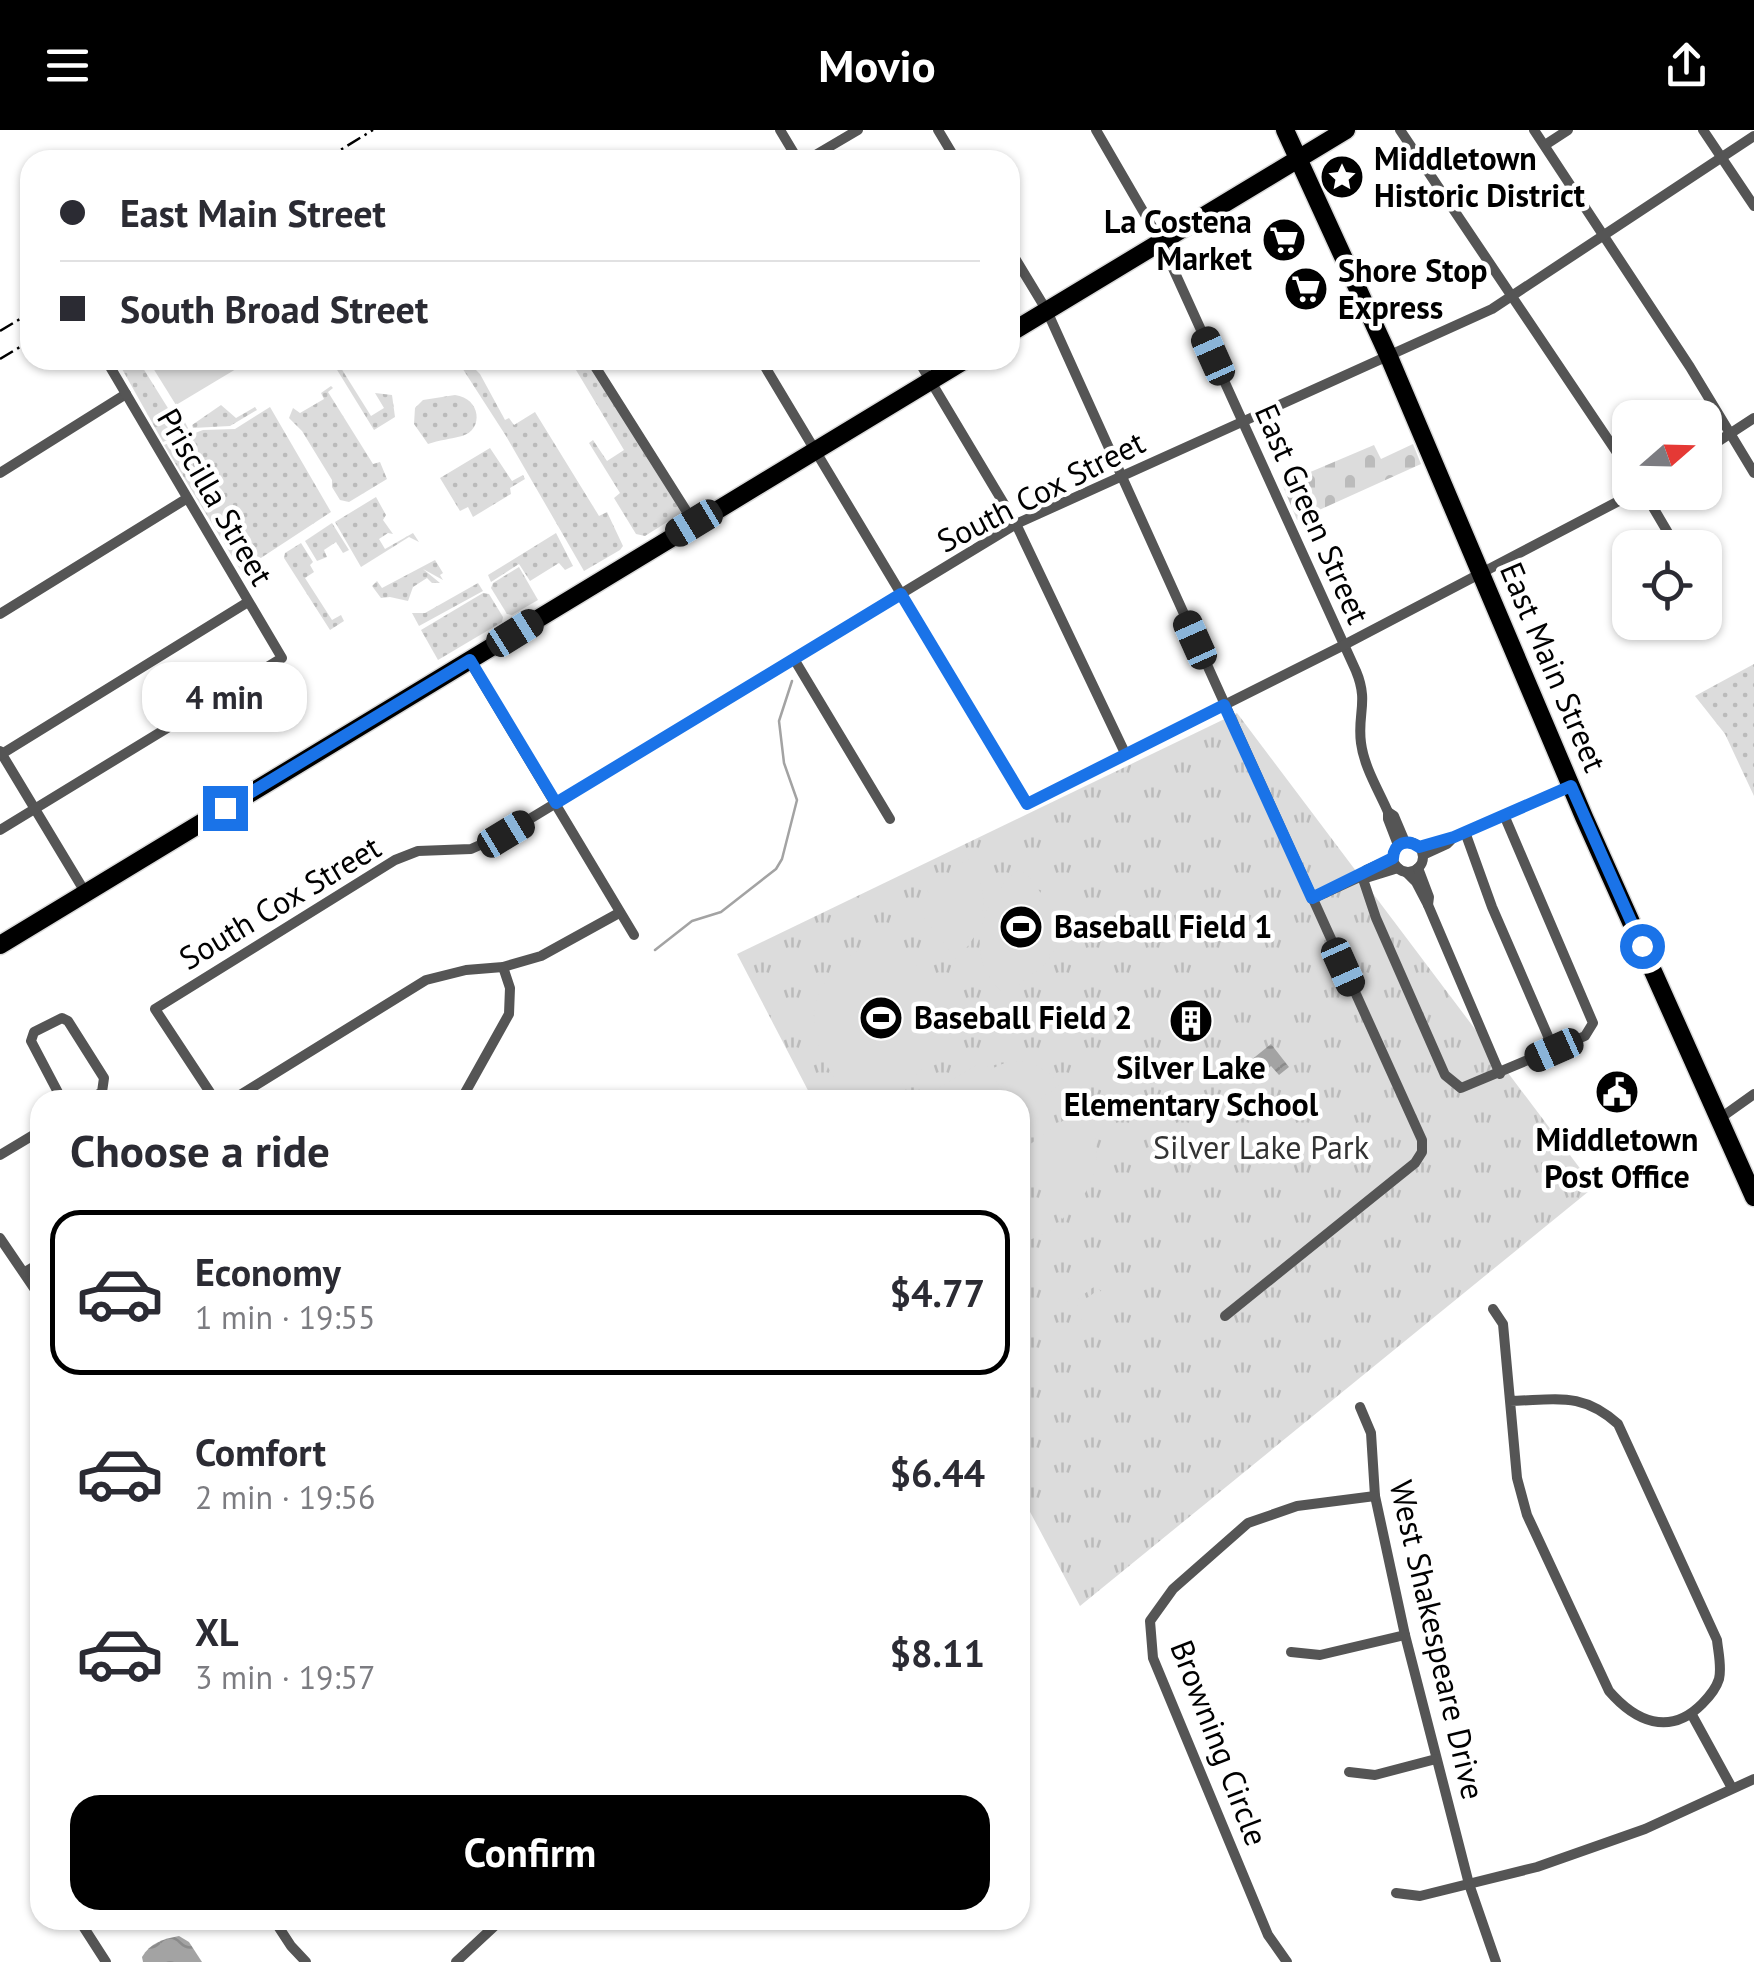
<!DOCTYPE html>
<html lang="en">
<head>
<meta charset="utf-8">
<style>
	body { margin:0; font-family:"PT Sans",sans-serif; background:#f7f7f7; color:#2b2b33; height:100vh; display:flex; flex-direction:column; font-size:38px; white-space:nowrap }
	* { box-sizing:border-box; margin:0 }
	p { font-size:32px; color:#7c7c81 }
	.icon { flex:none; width:55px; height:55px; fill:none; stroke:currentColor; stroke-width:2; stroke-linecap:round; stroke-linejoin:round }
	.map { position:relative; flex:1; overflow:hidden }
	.drawer { position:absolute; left:30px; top:960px; width:1000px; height:840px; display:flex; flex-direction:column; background:#fff; border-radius:30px; box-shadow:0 2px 8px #0004 }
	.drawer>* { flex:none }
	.top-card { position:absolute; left:20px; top:20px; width:1000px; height:220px; border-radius:30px; box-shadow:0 2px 8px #0004; display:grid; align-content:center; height:220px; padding:0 40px; background:#fff }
	.needle { width:65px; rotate:70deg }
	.fabs { position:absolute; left:1612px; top:270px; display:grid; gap:20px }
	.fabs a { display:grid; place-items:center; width:110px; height:110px; border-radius:20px; background:#fff; box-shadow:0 2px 8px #0004; font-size:50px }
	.end { position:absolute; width:45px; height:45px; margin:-22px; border:12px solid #1a73e8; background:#fff; box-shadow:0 0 0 5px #fff }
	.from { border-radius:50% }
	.bubble { position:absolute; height:70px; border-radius:30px; background:#fff; box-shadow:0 2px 8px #0004; font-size:32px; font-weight:600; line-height:70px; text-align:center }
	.car { position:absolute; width:30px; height:60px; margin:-30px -15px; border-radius:12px; box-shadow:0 0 8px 2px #0007; background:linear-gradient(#222 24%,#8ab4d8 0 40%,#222 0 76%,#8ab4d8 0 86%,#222 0) }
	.top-card b { display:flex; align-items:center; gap:35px; height:95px; font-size:38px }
	.top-card b+b { border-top:2px solid #e1e1e2 }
	.top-card i { width:25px; height:25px; background:#2b2b33 }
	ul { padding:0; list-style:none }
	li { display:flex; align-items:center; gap:30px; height:165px; margin:0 20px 15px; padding:0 20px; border:5px solid transparent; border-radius:30px }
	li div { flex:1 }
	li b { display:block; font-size:38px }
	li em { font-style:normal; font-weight:600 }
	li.active { border-color:#000 }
	li>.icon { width:90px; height:90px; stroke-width:1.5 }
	h2 { padding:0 40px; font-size:45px; line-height:120px }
	.button { display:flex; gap:20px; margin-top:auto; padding:20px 40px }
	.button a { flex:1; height:115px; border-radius:30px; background:#000; color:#fff; font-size:40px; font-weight:600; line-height:115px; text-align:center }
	header { display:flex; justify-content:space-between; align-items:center; height:130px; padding:0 40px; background:#000; color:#fff; font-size:45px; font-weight:600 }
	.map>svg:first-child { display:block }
	.grass { fill:url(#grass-dots) }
	.cemetery { fill:url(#cemetery-stones) }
	.park { fill:url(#park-tufts) }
	.pitch { fill:#dcdcdc }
	.water { fill:url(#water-waves) }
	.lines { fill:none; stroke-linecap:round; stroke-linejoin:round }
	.stream { stroke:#a3a3a3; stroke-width:2.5 }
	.primary-casing { stroke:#dbdbdb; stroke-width:21 }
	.minor { stroke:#555; stroke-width:10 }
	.primary { stroke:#000; stroke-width:18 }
	.rail { stroke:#000; stroke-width:2.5; stroke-dasharray:15 5 2.5 5; stroke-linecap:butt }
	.route { stroke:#1a73e8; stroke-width:12 }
	.labels { text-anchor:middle; stroke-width:9; stroke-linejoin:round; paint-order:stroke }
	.poi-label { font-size:32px; font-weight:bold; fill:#000; stroke:#fff; text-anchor:start }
	.street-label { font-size:32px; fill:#000; stroke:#fff }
	.park-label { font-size:32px; fill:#333; stroke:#fff }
</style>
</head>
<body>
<header><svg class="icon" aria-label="menu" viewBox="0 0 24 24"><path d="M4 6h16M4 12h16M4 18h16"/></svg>Movio<svg class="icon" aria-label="share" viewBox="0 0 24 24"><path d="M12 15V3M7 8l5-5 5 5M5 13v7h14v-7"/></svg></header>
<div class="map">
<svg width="1754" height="1832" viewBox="0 0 1754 1832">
	<defs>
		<pattern id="grass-dots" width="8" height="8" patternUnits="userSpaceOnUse" patternTransform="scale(2.5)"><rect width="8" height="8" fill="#dcdcdc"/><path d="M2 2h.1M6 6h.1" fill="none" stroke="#bbb" stroke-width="1.8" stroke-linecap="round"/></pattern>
		<pattern id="cemetery-stones" width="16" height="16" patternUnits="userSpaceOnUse" patternTransform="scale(2.5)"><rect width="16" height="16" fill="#dcdcdc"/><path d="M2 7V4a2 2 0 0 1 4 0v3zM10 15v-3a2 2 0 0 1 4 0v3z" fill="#bbb"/></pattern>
		<pattern id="park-tufts" width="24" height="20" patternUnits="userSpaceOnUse" patternTransform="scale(2.5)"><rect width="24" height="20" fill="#dcdcdc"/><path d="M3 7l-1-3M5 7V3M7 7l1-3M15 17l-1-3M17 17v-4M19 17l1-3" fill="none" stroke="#bbb"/></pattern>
		<pattern id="water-waves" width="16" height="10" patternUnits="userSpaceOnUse" patternTransform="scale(2.5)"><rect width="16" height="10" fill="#a3a3a3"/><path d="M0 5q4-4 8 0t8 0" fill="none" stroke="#8b8b8b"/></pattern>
	</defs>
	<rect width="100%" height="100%" fill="#fff"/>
	<!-- grass -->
	<g class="grass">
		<polygon points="117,230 138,230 171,283 178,279 189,300 163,312"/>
		<polygon points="331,230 336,230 371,286 384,278 375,263 392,265 395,287 374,300"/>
		<polygon points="457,230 466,230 480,244 505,290 509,288 514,295 535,282 599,386 607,382 623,416 620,420 584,441 506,306"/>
		<polygon points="570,230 588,230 683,382 645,406 636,404 614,368 620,363 589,313 593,310 607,331 624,320"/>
		<polygon points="331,256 333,258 328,262 373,334 380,332 387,349 349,372 340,370 332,357 332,350 302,301 289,288 293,278 300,283 324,269 321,263"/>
		<path d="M455 265C481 268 484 300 462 306 451 309 439 310 428 314L414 294 415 278 423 270Z"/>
		<polygon points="221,275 236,288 255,277 257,280 230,296 193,298 192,295"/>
		<polygon points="270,277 331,382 241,441 164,315 203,300 235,299"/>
		<polygon points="490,318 512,351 523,345 525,349 510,358 511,364 473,387 468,377 460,381 440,348"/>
		<polygon points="376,367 386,385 383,390 393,404 388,403 379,409 385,419 413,403 419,412 409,407 361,437 335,392"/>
		<polygon points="332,393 349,420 343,423 336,412 324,420 327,427 317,431 305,411"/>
		<polygon points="556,403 573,436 565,440 559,433 530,451 519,434 491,452 488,445"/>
		<polygon points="301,413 313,432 310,435 314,442 305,448 332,490 341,485 344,491 330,500 284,428 285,423"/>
		<polygon points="435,430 443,443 440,445 443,450 423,439 440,453 432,453 427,448 413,457 408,471 390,467 381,468 372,456 377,451 382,458"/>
		<polygon points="519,437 538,470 512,485 507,484 491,458 493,453"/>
		<polygon points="478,453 483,461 419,496 412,483 425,483"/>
		<polygon points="483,463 489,464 503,487 502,492 438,530 421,500"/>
		<polygon points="1754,534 1754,666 1725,604 1695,566"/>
	</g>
	<!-- cemetery -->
	<polygon class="cemetery" points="1413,314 1421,334 1297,390 1282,354 1374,315 1381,329"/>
	<!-- park -->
	<polygon class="park" points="1237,583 1594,1057 1080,1476 1020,1363 1020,970 813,970 737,824"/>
	<!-- pitch -->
	<g class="pitch">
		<polygon points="148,230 251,230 176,275"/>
		<path d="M968 729C993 761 986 803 956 829L924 788 927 785 919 771 929 763 927 760Z"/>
		<path d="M1018 740 1026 743 1057 785 1054 788 1069 808 1048 826 1051 830 1010 861H1001C962 825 982 769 1018 740Z"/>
		<path d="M890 800 946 874 942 878 958 900V906L936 923 938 928 881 970H850C790 893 806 845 890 800Z"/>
		<path d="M984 931 990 940C1018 923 1040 931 1060 955L1020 983V970H1007L996 951 999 970H919Z"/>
		<path d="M1082 977C1109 1015 1097 1062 1062 1089L1021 1031 1022 1020Z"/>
		<polygon points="1020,1053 1053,1100 1020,1114"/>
		<polygon points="1083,1138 1096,1155 1070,1175 1058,1158"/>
		<polygon points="1099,1159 1111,1175 1086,1195 1073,1179"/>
	</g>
	<!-- water -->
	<g class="water">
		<polygon points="1271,914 1289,937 1279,945 1271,936 1256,949 1245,935"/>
		<path d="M179 1806 189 1812 202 1832H143L142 1827C150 1813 163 1809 179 1806Z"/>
	</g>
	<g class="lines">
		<!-- stream -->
		<polyline class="stream" points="655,820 692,791 721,782 776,739 782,729 797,670 784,633 779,591 792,551"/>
		<defs>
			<g id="primary">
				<polyline points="1285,0 1389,227 1584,687 1754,1067"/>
				<polyline points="1010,203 1346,0"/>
				<polyline points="0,815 965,230"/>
			</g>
		</defs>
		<!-- primary casing -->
		<use href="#primary" class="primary-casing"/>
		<!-- minor -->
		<g class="minor">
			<polyline points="780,0 798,30"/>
			<polyline points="938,0 956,30"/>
			<path d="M1096 0 1161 112 1356 541C1369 572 1357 584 1361 613 1364 637 1379 661 1388 682"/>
			<polyline points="1400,0 1630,342"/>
			<polyline points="1534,0 1690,237 1754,343"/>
			<polyline points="1703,0 1754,76"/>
			<polyline points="1545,15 1568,0"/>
			<polyline points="807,30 858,0"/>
			<polyline points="1010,120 1047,181 1422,1010 1422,1022 1415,1033 1225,1186"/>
			<polyline points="591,230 694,393"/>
			<polyline points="761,230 1027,674 1344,515 1636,362"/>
			<polyline points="918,230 1016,394 1125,623"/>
			<polyline points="1705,320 1754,288"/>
			<polyline points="0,343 126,264"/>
			<polyline points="1644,362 1677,418"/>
			<polyline points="1705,467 1710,476"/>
			<polyline points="0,484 186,369"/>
			<polyline points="794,529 890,689"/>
			<polyline points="469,530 634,805"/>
			<polyline points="0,621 85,762"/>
			<polyline points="0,625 248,472"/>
			<polyline points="0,700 282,528 106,230"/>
			<polyline points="1465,702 1492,777 1554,920"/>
			<polyline points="1454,707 1571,656"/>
			<circle cx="1408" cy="727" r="15"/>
			<polyline points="1398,715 1388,689 1388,682 1394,686 1405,712"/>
			<polyline points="1419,717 1454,707 1447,714 1423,725"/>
			<polyline points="1393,728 1366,740 1365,745 1369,747 1398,738"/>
			<polyline points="1406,742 1416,752 1428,775 1429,767 1418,738"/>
			<polyline points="1362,746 1376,788 1445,945 1461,958 1585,906 1593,893 1504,685"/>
			<polyline points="1312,769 1364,745"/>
			<polyline points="1428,775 1500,944"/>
			<polyline points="62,970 31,911 34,902 62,888 68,891 104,948 102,962 89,970"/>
			<polyline points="215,970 155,879 395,730 418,721 471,719 505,704 1016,394 1492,179 1754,6"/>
			<polyline points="232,970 426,850 466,840 503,837 541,826 619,783"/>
			<polyline points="461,970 509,884 510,858 503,837"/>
			<polyline points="1719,989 1754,964"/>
			<polyline points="0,1025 40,1001"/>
			<polyline points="0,1108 40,1167"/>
			<polyline points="25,1142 40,1133"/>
			<path d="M1493 1179 1503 1194 1517 1348 1527 1385 1609 1561C1635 1591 1669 1607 1702 1574 1709 1567 1716 1559 1719 1549 1722 1537 1718 1521 1717 1510L1618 1294C1581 1261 1556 1270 1510 1271"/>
			<polyline points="1360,1277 1371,1303 1375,1366 1405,1505 1469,1754 1496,1832"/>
			<polyline points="1291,1522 1320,1525 1405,1505"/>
			<polyline points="1692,1585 1732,1658"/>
			<polyline points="1349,1642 1375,1645 1436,1629"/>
			<polyline points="1396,1763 1420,1766 1537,1737 1645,1699 1754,1649"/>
			<polyline points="79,1790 106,1832"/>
			<polyline points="274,1790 291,1816 306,1832"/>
			<polyline points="456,1832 501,1790"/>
			<polyline points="1287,1832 1268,1805 1153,1528 1150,1491 1173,1459 1248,1393 1297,1376 1375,1366"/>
		</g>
		<!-- primary -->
		<use href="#primary" class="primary"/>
		<!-- rail -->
		<g class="rail">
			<polyline points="324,30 373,0"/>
			<polyline points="0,201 30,183"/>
			<polyline points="0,229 30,211"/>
		</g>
	</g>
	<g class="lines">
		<!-- route -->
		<path class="route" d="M225 678 470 530 556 673 901 464 1027 674 1224 575 1312 768 1393 728C1394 713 1407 708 1419 717L1454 707 1571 656 1642 816"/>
	</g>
	<!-- icons -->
	<defs>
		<symbol id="sight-disc" viewBox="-11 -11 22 22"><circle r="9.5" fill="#000" stroke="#fff"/><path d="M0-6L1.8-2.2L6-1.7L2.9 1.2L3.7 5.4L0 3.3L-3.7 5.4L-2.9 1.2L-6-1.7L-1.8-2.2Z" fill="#fff"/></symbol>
		<symbol id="supermarket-disc" viewBox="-11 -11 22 22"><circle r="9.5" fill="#000" stroke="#fff"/><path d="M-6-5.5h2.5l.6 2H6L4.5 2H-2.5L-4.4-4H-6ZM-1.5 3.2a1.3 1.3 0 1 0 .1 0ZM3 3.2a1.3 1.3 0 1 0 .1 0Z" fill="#fff"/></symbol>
		<symbol id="stadium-disc" viewBox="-11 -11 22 22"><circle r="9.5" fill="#000" stroke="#fff"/><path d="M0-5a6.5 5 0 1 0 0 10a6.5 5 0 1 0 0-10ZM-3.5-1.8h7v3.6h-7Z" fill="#fff"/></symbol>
		<symbol id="building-disc" viewBox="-11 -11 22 22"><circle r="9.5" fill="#000" stroke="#fff"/><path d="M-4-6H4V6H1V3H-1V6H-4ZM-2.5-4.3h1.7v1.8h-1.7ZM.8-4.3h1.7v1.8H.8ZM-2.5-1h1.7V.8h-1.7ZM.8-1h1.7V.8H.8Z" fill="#fff"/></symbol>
		<symbol id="civic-disc" viewBox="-11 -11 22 22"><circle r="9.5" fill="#000" stroke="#fff"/><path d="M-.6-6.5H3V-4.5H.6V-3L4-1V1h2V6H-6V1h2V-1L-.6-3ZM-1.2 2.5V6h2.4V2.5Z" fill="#fff"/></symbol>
	</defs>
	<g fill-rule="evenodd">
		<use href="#sight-disc" x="1317" y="22" width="50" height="50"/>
		<use href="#supermarket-disc" x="1259" y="85" width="50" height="50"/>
		<use href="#supermarket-disc" x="1281" y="134" width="50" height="50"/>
		<use href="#stadium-disc" x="996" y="772" width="50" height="50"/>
		<use href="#stadium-disc" x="856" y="863" width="50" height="50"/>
		<use href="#building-disc" x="1166" y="866" width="50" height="50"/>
		<use href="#civic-disc" x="1592" y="937" width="50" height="50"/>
	</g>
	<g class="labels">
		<!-- poi labels -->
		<g class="poi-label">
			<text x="1374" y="40">Middletown<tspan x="1374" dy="37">Historic District</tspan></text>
			<text x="1252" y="103" text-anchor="end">La Costena<tspan x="1252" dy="37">Market</tspan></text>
			<text x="1338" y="152">Shore Stop<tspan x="1338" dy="37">Express</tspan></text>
			<text x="1054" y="808">Baseball Field 1</text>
			<text x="914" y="899">Baseball Field 2</text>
			<text x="1191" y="949" text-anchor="middle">Silver Lake<tspan x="1191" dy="37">Elementary School</tspan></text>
			<text x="1617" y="1021" text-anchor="middle">Middletown<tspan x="1617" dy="37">Post Office</tspan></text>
		</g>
		<!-- street labels -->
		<g class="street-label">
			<text transform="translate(1041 362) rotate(-27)" y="11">South Cox Street</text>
			<text transform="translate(215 367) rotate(60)" y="11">Priscilla Street</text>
			<text transform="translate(1312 384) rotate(66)" y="11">East Green Street</text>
			<text transform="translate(1553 537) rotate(67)" y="11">East Main Street</text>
			<text transform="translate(280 773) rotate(-31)" y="11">South Cox Street</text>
			<text transform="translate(1437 1510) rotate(77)" y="11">West Shakespeare Drive</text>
			<text transform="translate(1219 1613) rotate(69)" y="11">Browning Circle</text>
		</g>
		<!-- park labels -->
		<g class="park-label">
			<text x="1261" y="1029">Silver Lake Park</text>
		</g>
	</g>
</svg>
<div class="fabs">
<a><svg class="needle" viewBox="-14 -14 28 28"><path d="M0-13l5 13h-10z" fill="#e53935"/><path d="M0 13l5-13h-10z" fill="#7c7c81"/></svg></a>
<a><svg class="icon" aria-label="locate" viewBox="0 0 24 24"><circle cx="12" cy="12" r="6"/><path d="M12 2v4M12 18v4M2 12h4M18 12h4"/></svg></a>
</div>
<i class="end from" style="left:1642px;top:816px"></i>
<i class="end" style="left:225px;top:678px"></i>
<div class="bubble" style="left:142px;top:532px;width:165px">4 min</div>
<i class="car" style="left:1213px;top:226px;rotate:336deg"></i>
<i class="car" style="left:694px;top:393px;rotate:239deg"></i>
<i class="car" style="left:515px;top:503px;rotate:58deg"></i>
<i class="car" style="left:1195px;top:510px;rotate:336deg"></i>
<i class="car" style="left:506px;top:704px;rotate:59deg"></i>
<i class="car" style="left:1343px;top:837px;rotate:156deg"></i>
<i class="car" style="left:1554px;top:920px;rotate:246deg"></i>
<div class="top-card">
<b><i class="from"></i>East Main Street</b>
<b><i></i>South Broad Street</b>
</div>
<section class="drawer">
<h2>Choose a ride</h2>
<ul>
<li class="active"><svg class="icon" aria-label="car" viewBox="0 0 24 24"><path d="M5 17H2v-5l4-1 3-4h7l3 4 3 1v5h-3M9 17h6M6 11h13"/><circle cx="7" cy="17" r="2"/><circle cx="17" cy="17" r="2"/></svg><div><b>Economy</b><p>1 min · 19:55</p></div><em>$4.77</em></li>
<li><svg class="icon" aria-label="car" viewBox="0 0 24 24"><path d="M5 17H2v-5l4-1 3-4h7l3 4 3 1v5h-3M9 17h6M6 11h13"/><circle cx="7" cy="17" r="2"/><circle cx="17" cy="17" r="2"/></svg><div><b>Comfort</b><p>2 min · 19:56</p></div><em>$6.44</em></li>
<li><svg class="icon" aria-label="car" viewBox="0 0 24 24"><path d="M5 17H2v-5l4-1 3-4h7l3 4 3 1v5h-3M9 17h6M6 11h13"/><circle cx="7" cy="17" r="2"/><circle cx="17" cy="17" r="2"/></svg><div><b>XL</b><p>3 min · 19:57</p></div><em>$8.11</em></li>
</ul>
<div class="button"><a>Confirm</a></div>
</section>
</div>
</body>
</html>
